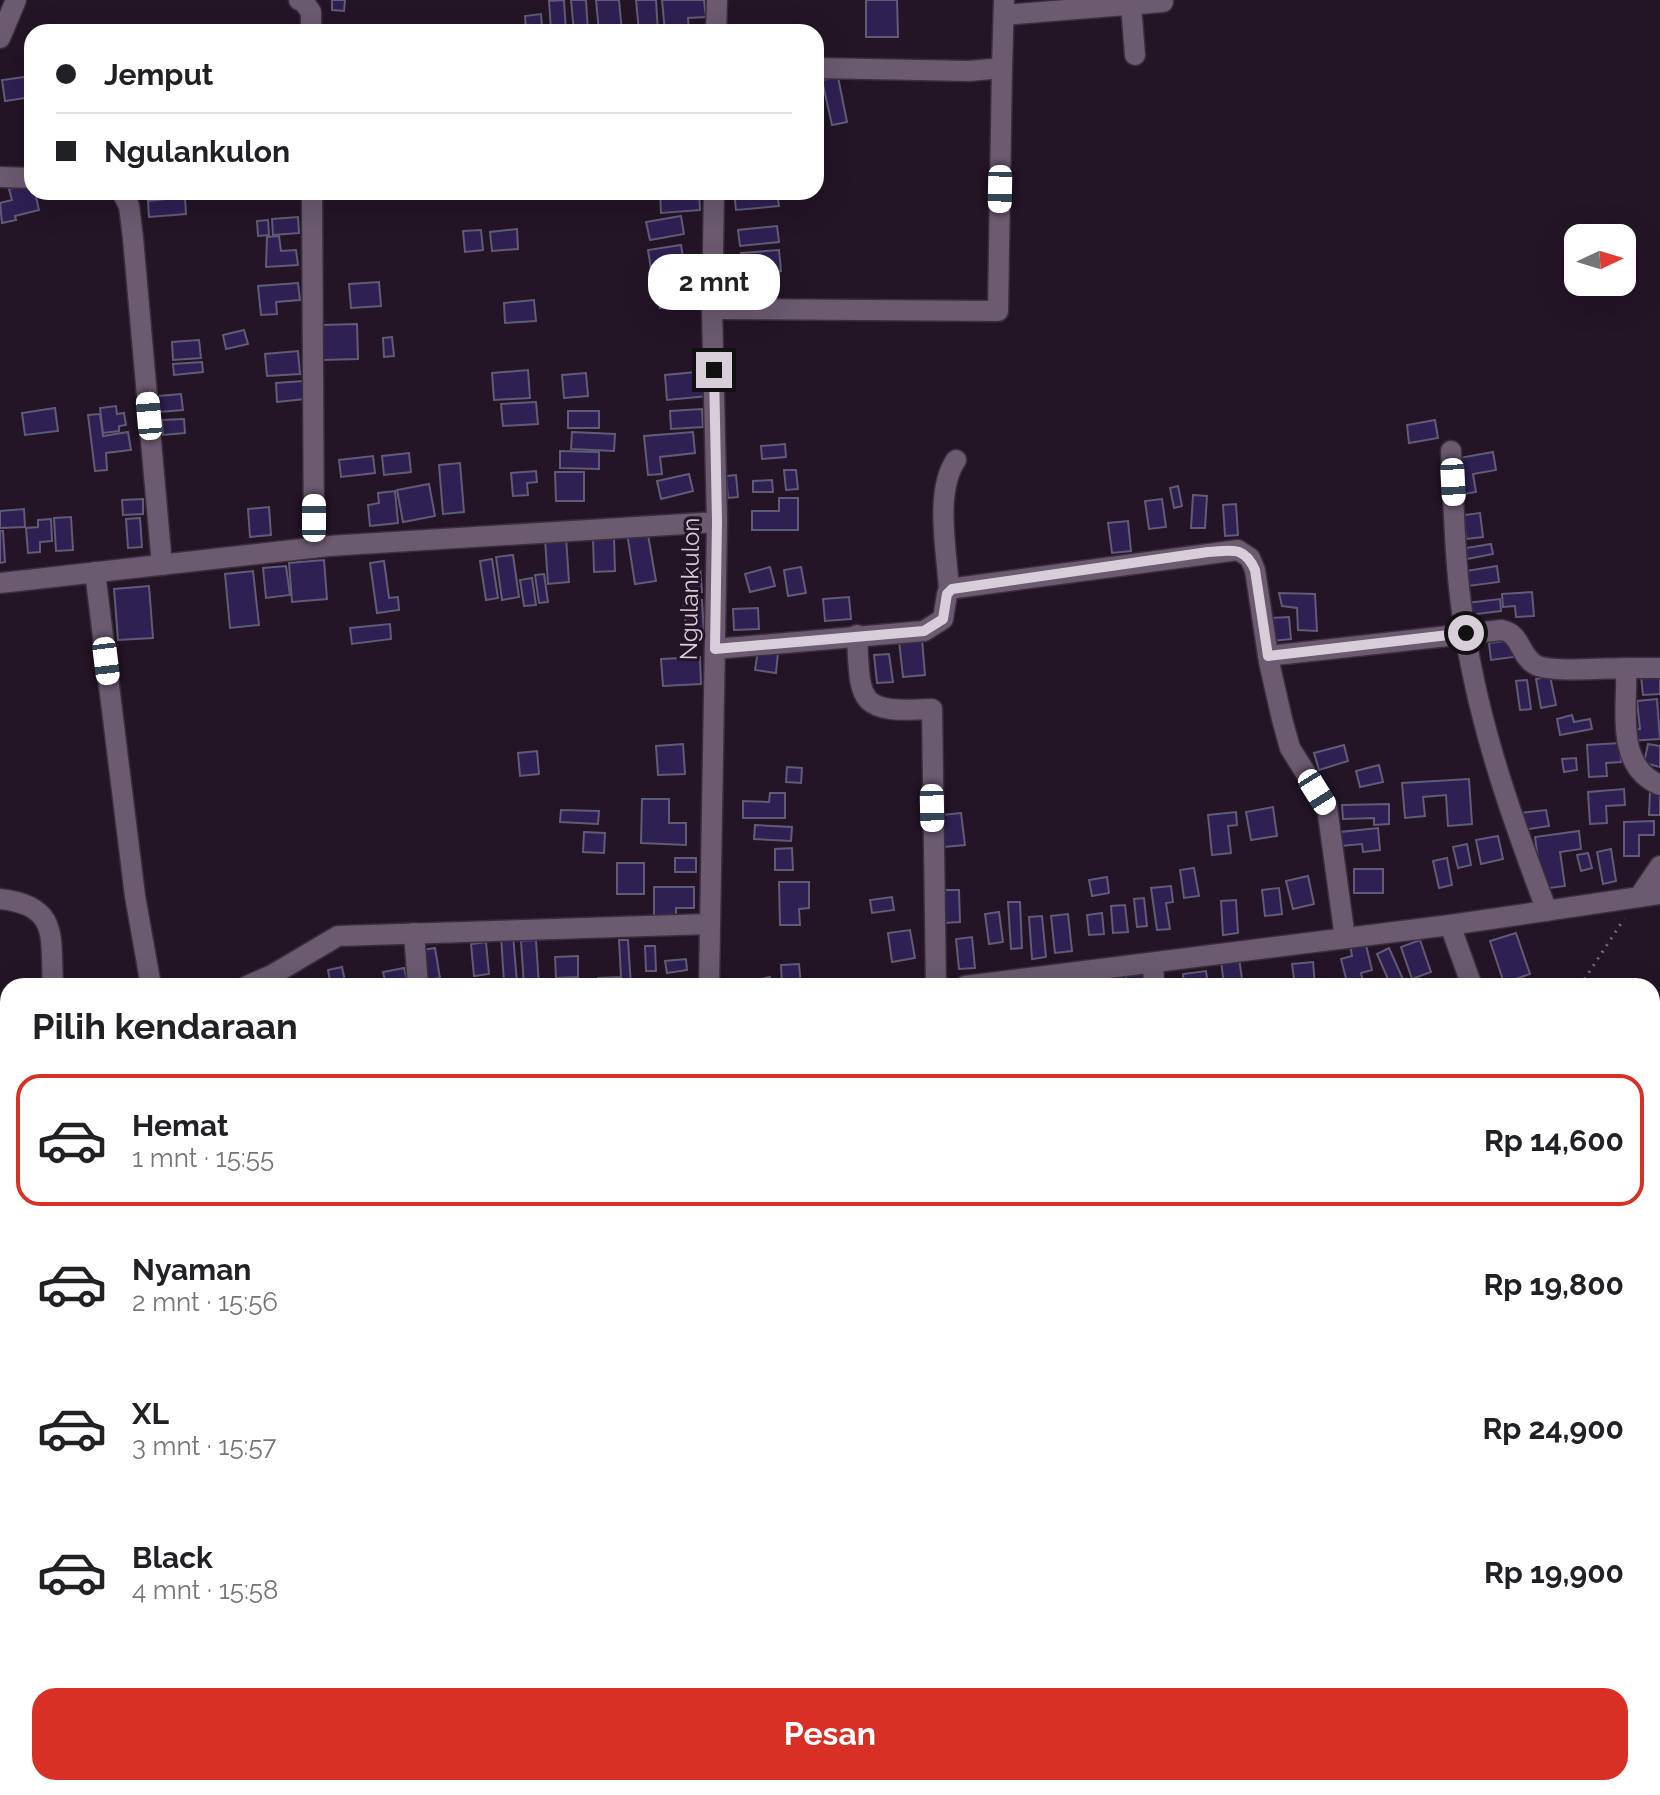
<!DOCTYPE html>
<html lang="id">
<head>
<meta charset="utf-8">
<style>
	body { margin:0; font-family:Raleway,sans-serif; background:#f6f6f6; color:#202124; height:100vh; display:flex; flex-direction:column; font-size:30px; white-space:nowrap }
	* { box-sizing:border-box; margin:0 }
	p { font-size:26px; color:#757577 }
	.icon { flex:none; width:44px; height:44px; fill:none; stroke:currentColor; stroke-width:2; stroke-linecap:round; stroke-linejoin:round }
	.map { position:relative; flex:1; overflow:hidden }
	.panel { position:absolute; left:0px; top:978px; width:1660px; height:818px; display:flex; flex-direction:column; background:#fff; border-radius:24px 24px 0 0; box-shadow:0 8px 32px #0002 }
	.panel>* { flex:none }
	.hud { position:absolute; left:24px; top:24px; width:800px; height:176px; border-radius:24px; box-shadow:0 8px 32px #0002; display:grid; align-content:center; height:176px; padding:0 32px; background:#fff }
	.needle { width:52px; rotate:86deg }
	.tools { position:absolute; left:1564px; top:224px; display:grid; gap:16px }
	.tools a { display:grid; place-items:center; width:72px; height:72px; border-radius:16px; background:#fff; box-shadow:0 8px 32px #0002; font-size:40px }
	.end { position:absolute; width:36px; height:36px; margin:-18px; border:10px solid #d7ceda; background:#111; box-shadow:0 0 0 4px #111 }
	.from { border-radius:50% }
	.bubble { position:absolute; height:56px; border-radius:24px; background:#fff; box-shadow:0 8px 32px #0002; font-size:26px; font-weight:700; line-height:56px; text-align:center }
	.car { position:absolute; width:24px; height:48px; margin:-24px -12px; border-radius:10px; box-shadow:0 0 6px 2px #0007; background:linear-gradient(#fff 24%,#345 0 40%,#fff 0 76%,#345 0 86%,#fff 0) }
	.hud b { display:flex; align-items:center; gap:28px; height:76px; font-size:30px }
	.hud b+b { border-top:2px solid #e0e0e0 }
	.hud i { width:20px; height:20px; background:#202124 }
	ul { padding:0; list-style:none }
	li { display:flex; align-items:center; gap:24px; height:132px; margin:0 16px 12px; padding:0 16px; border:4px solid transparent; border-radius:24px }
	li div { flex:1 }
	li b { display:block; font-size:30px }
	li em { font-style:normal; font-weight:700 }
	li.on { border-color:#d93025 }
	li>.icon { width:72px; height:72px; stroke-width:1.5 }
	h2 { padding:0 32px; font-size:36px; line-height:96px }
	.cta { display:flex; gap:16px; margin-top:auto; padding:16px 32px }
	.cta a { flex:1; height:92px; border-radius:24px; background:#d93025; color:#fff; font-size:32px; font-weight:700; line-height:92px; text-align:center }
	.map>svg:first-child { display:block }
	.building { fill:#2e2053; stroke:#605c75; stroke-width:2 }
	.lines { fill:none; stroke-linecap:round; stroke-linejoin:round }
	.minor-casing { stroke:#392f3c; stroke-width:23 }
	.path { stroke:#766a79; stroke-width:3; stroke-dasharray:2 6; stroke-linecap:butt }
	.minor { stroke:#6b5a70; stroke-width:20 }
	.route { stroke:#d7ceda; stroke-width:10 }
	.labels { text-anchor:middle; stroke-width:6; stroke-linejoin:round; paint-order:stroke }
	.street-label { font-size:24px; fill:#d7ceda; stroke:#231426 }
</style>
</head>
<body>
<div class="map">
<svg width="1660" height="1795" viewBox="0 0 1660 1795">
	<rect width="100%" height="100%" fill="#231426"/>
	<!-- building -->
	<g class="building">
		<polygon points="332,0 345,0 344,11 332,10"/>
		<polygon points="564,0 566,32 543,32 551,30 549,1"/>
		<polygon points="571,0 586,0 588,32 574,32"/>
		<polygon points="596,0 619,0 622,32 599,32"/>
		<polygon points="636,0 656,0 658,32 639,32"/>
		<polygon points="662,0 704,0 706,17 688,18 689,32 665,32"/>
		<polygon points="866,0 897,0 898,37 866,37"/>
		<polygon points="541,14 542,27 526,29 525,16"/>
		<polygon points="32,76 32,97 5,101 2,80"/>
		<polygon points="838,77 847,122 832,125 822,80"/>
		<polygon points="32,183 32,192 35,192 39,210 15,216 16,220 2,223 0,203 12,200 9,189"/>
		<polygon points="352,192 373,192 373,198 353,199"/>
		<polygon points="660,192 699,192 700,210 661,213"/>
		<polygon points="734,192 777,192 779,206 736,210"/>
		<polygon points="185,197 186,214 149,217 148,201"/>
		<polygon points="681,216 684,234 650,240 646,222"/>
		<polygon points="298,217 299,233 273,235 272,219"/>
		<polygon points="268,220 269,235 258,236 257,221"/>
		<polygon points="777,226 779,242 740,246 738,230"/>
		<polygon points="517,229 518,249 492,251 490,232"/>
		<polygon points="481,230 483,250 465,252 463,231"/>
		<polygon points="279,236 281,251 296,250 298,265 266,267 267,237"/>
		<polygon points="681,245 684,264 651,269 648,250"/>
		<polygon points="779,250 781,271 743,274 741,253"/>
		<polygon points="379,282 381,306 351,308 349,284"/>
		<polygon points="298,283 300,300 276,302 277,314 261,315 258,286"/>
		<polygon points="691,288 693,305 660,308 659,291"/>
		<polygon points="534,300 536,321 505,323 504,303"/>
		<polygon points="357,324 358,359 322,360 321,325"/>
		<polygon points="244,330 248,344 226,349 223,335"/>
		<polygon points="392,337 394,356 384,357 383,338"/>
		<polygon points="199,340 201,358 173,360 172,342"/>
		<polygon points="298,351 300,374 267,376 265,354"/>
		<polygon points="202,362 203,372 174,375 173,364"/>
		<polygon points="528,370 530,398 494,400 492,373"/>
		<polygon points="706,371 708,396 667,400 665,375"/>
		<polygon points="586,373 588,396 564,398 562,375"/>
		<polygon points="303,381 305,399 277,402 276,383"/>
		<polygon points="181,394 183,410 159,412 158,396"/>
		<polygon points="536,402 538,424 503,426 501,404"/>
		<polygon points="116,406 117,414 124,413 126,425 119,426 119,431 103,433 100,408"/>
		<polygon points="55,408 58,431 25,435 22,413"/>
		<polygon points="702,409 703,427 671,429 670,411"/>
		<rect x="568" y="411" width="31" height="17"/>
		<polygon points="100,414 103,436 128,432 131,450 106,453 107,470 95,471 88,415"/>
		<polygon points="184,419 185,433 163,435 162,420"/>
		<polygon points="1435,420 1438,438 1409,443 1407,425"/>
		<polygon points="572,432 615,434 614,451 571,449"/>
		<polygon points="693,432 695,453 660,457 662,474 648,475 644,436"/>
		<polygon points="785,444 786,457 762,459 761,446"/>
		<polygon points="560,451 599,452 599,469 560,468"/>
		<polygon points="1493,452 1496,470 1473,474 1476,492 1464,494 1459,458"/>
		<polygon points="409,453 411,472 384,475 382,456"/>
		<polygon points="373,456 375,473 341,477 339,460"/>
		<polygon points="460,463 464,512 443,514 439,465"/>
		<polygon points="784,470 796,470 798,489 786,490"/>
		<polygon points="536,471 537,482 527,483 528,495 513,496 511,473"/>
		<polygon points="555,472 584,472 584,501 556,501"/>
		<polygon points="689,474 693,491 661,499 657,481"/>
		<polygon points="736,475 738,497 728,498 726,476"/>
		<polygon points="772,480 773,492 753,492 753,481"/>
		<polygon points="429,484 435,516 403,522 397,490"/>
		<polygon points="1178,486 1182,506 1174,508 1170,488"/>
		<polygon points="395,491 398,523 370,526 368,505 379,503 378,493"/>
		<polygon points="1193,495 1207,496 1205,528 1191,528"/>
		<polygon points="779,498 798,498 798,530 752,530 752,511 779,511"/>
		<polygon points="143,499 143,514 123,515 122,500"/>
		<polygon points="1162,499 1166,527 1149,529 1145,501"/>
		<polygon points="1236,504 1238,535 1225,536 1223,505"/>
		<polygon points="269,507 271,535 250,537 248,509"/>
		<polygon points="24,509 25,527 0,528 0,511"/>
		<polygon points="1480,513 1483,537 1466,539 1464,515"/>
		<polygon points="71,517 73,550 56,551 54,518"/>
		<polygon points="140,518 142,547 128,548 126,519"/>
		<polygon points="51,519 52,541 40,542 40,552 28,553 26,528 38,527 38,520"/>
		<polygon points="1128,521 1131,551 1112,553 1108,523"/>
		<polygon points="647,529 656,581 635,584 627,533"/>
		<polygon points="0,531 3,531 5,562 0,563"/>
		<polygon points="566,537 569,582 548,584 545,539"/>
		<polygon points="614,538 615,571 594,572 593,539"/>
		<polygon points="1491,544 1493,554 1467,559 1466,548"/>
		<polygon points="513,555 519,597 502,600 496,557"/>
		<polygon points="492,559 498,598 486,600 480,561"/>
		<polygon points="324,560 327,599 292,602 289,563"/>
		<polygon points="384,561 389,598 398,597 399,610 377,613 370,563"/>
		<polygon points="286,566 290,595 266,598 263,568"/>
		<polygon points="700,566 702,592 687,593 685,568"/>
		<polygon points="1497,566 1499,582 1468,586 1466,571"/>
		<polygon points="770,567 775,586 750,592 745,574"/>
		<polygon points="801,567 806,593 788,596 784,570"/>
		<polygon points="253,571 259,625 230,628 225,574"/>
		<polygon points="544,574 548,602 539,603 535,575"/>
		<polygon points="532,578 536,605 524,606 520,580"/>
		<polygon points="149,586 153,638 118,640 114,589"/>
		<polygon points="1532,592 1534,616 1516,617 1515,606 1503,607 1502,594"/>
		<polygon points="1279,593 1315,594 1317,631 1298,630 1297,608 1282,606"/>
		<polygon points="849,597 851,619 825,621 823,599"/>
		<polygon points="1500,599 1501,611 1468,615 1467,603"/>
		<polygon points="702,600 704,632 686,633 684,601"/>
		<polygon points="758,608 759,629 734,630 733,609"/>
		<polygon points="1289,617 1291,639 1273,641 1271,618"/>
		<polygon points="390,624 391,639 352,644 350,628"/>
		<polygon points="922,639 925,675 903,677 899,641"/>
		<polygon points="1512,640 1514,657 1491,660 1489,643"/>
		<polygon points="758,650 778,652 776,673 755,670"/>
		<polygon points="889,654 893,682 877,683 874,655"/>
		<polygon points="700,657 701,684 663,686 661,659"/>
		<polygon points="1660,675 1660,694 1643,695 1641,676"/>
		<polygon points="1550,676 1556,705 1541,708 1536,679"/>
		<polygon points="1527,680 1531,709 1520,710 1516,681"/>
		<polygon points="1657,699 1660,739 1628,741 1627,730 1640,729 1637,701"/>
		<polygon points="1572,715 1574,722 1590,719 1592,729 1560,735 1557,719"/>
		<polygon points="1620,743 1621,762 1606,763 1607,776 1589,777 1587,745"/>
		<polygon points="683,744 685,774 658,775 656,746"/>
		<polygon points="1648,744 1660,746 1660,767 1644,763"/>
		<polygon points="1344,745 1348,761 1319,770 1314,753"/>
		<polygon points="537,751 539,774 520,776 518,753"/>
		<polygon points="1576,758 1577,770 1564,772 1562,759"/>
		<polygon points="1379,765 1383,782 1360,787 1356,771"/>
		<polygon points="787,767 802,768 801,783 786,782"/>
		<polygon points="1469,779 1472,824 1448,826 1446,795 1423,797 1425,816 1405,818 1402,783"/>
		<polygon points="1624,789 1625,805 1606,806 1607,823 1590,824 1588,792"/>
		<polygon points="1650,791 1660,792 1660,815 1649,815"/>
		<polygon points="770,793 785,793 785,818 743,818 743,801 769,802"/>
		<polygon points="642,799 669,799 669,823 686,823 686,845 641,843"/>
		<polygon points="1389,804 1389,824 1374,825 1374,818 1343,819 1342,805"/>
		<polygon points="1273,807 1277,836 1251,840 1246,812"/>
		<polygon points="561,810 599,811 598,824 560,822"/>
		<polygon points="1546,810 1549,826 1523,830 1520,813"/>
		<polygon points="1236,812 1237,825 1228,826 1231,853 1212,855 1208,815"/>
		<polygon points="961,813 965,845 944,847 941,815"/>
		<polygon points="1654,821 1654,835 1639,835 1639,856 1624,856 1624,822"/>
		<polygon points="755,825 792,827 791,841 754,839"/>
		<polygon points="1378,828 1380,850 1363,852 1362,844 1341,846 1340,832"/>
		<polygon points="1579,831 1581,849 1560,852 1565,886 1542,889 1535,837"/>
		<polygon points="584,832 605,833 604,853 583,852"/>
		<polygon points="1498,836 1503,859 1481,864 1476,840"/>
		<polygon points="1467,844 1471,865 1458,868 1453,847"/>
		<polygon points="792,848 793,870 775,870 775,849"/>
		<polygon points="1611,849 1616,881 1603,884 1597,852"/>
		<polygon points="1588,853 1592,868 1581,871 1577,855"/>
		<rect x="675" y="858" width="21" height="14"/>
		<polygon points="1447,858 1452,885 1439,888 1433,861"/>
		<rect x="617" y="863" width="27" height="31"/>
		<polygon points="1194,868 1199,896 1184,898 1180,870"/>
		<rect x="1354" y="869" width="29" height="24"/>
		<polygon points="1308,876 1314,904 1293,909 1286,881"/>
		<polygon points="1107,877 1109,893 1092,896 1089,880"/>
		<polygon points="779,882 809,882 809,908 799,909 800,925 780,925"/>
		<polygon points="1171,886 1173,902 1166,903 1170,929 1157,930 1151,888"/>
		<polygon points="654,887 694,887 694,908 676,908 676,918 654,918"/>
		<polygon points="1279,888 1282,914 1265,916 1262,890"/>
		<polygon points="942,890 959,890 960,922 943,923"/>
		<polygon points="892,897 894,910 872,913 870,900"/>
		<polygon points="1144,898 1147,926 1137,927 1134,899"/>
		<polygon points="1236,900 1238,933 1223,935 1221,901"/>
		<polygon points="1008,902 1020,902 1022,948 1011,949"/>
		<polygon points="1125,905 1128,932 1113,933 1111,906"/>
		<polygon points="999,912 1003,942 989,944 985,914"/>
		<polygon points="1102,913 1104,934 1089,935 1087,915"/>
		<polygon points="1068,914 1072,951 1055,953 1051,916"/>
		<polygon points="1042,916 1046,957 1032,959 1029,917"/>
		<polygon points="910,930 915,958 892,962 888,933"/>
		<polygon points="1516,933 1530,974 1504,983 1490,941"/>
		<polygon points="513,935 517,982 504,983 501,936"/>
		<polygon points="972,937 975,968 959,969 956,939"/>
		<polygon points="536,940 539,986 524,986 521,941"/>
		<polygon points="619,940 628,940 631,986 598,986 598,978 621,977"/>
		<polygon points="1420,940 1431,972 1412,979 1401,947"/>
		<polygon points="1365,941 1372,970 1361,973 1364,986 1348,986 1341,959 1352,956 1350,944"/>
		<polygon points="486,942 489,974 474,976 471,944"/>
		<polygon points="645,946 655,946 656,971 646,971"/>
		<polygon points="435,948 440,978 427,980 422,950"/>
		<polygon points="1389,948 1406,986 1391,986 1377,954"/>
		<polygon points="578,956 578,977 556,978 555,957"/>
		<polygon points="1239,958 1243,986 1224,986 1221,960"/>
		<polygon points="686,959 687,970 667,973 665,961"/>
		<polygon points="1313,962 1315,986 1295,986 1292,964"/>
		<polygon points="799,964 801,986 782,986 781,965"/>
		<polygon points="342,967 346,986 331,986 328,970"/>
		<polygon points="404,968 408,984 386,986 383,972"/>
		<polygon points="1206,971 1208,986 1184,986 1183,974"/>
		<polygon points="1148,972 1150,986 1127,986 1126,976"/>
		<polygon points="770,977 772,986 736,986 736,984"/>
		<polygon points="298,980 298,986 275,986 275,981"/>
		<rect x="1652" y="1668" width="8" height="20"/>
		<polygon points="1075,1789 1075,1795 1051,1795 1051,1791"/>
	</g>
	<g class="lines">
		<defs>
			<g id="minor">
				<polyline points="299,0 303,1 311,12 311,32"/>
				<polyline points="1131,5 1135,55"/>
				<polyline points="1004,15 1163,2"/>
				<polyline points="716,32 717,0"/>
				<polyline points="0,38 16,0"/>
				<polyline points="816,68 969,71 1002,68 1004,0"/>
				<polyline points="0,177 32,178"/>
				<polyline points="122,192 129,206 133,238 162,565"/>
				<polyline points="312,192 314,548"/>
				<polyline points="712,309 998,311 1002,68"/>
				<path d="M1451 451C1454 502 1454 554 1461 604 1474 711 1509 811 1547 911"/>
				<polyline points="95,572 135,896 151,986"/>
				<polyline points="0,583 328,546 717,522"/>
				<path d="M949 590C947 552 934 492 956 460"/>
				<path d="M857 635C860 704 858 713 932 709L936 986"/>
				<polyline points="715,649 924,631 943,619 947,594 949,590 956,588 1238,550 1250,558 1255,570 1269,662 1282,719 1290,748 1327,807 1345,938"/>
				<path d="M1268 656 1502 630C1522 634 1519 656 1536 665 1551 673 1606 668 1626 668 1628 707 1614 766 1660 785"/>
				<polyline points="1626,668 1660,668"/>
				<polyline points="1639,897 1660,866"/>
				<path d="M0 899C60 906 50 936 53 986"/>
				<polyline points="1450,925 1472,986"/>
				<polyline points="414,933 418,986"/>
				<polyline points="1153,964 1154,986"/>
				<polyline points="247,986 272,975 338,936 709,924"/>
				<polyline points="709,986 717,522 712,309 714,192"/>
				<polyline points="965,986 1450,925 1660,894"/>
				<polyline points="0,1631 8,1631"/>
				<polyline points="1652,1719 1660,1722"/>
				<polyline points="699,1795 699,1788"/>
				<polyline points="983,1795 983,1788"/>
				<polyline points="1583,1795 1585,1788"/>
			</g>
		</defs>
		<!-- minor casing -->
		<use href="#minor" class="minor-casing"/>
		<!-- path -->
		<g class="path">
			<polyline points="1580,986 1624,919"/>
			<polyline points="0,1272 8,1271"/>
		</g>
		<!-- minor -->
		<use href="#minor" class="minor"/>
	</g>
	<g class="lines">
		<!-- route -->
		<path class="route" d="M714 370 717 522 715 649 924 631 943 619 947 594 952 589 1208 552C1231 551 1244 545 1255 570L1268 656 1466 633"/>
	</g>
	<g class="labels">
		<!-- street labels -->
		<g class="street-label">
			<text transform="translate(690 589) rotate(-89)" y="8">Ngulankulon</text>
		</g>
	</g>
</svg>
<div class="tools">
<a><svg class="needle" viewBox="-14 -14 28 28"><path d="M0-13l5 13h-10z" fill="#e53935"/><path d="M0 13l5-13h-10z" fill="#757577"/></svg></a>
</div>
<i class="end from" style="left:1466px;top:633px"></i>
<i class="end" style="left:714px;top:370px"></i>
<div class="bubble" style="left:648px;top:254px;width:132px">2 mnt</div>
<i class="car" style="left:1000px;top:189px;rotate:181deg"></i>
<i class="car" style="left:149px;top:416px;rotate:355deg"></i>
<i class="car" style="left:1453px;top:482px;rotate:177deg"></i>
<i class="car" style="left:314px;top:518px;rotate:0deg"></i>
<i class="car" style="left:106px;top:661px;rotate:173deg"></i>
<i class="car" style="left:1317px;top:792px;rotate:148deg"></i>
<i class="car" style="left:932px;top:808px;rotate:179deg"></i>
<div class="hud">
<b><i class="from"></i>Jemput</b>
<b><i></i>Ngulankulon</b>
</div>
<section class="panel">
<h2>Pilih kendaraan</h2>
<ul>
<li class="on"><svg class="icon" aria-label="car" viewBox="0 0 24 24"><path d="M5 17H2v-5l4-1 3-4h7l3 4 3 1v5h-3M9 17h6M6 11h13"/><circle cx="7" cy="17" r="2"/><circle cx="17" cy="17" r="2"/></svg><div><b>Hemat</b><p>1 mnt · 15:55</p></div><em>Rp 14,600</em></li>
<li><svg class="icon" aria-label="car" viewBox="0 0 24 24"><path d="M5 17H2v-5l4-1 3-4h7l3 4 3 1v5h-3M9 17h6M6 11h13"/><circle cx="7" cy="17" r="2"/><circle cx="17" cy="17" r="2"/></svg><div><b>Nyaman</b><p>2 mnt · 15:56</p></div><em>Rp 19,800</em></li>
<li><svg class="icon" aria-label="car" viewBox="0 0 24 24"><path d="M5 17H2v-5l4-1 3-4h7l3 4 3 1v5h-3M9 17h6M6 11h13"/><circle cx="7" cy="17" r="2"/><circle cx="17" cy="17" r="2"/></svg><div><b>XL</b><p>3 mnt · 15:57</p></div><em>Rp 24,900</em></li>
<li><svg class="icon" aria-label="car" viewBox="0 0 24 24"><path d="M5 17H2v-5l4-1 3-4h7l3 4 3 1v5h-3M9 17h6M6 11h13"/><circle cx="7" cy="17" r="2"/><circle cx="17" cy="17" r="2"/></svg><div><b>Black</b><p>4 mnt · 15:58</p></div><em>Rp 19,900</em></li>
</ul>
<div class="cta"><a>Pesan</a></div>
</section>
</div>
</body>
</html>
